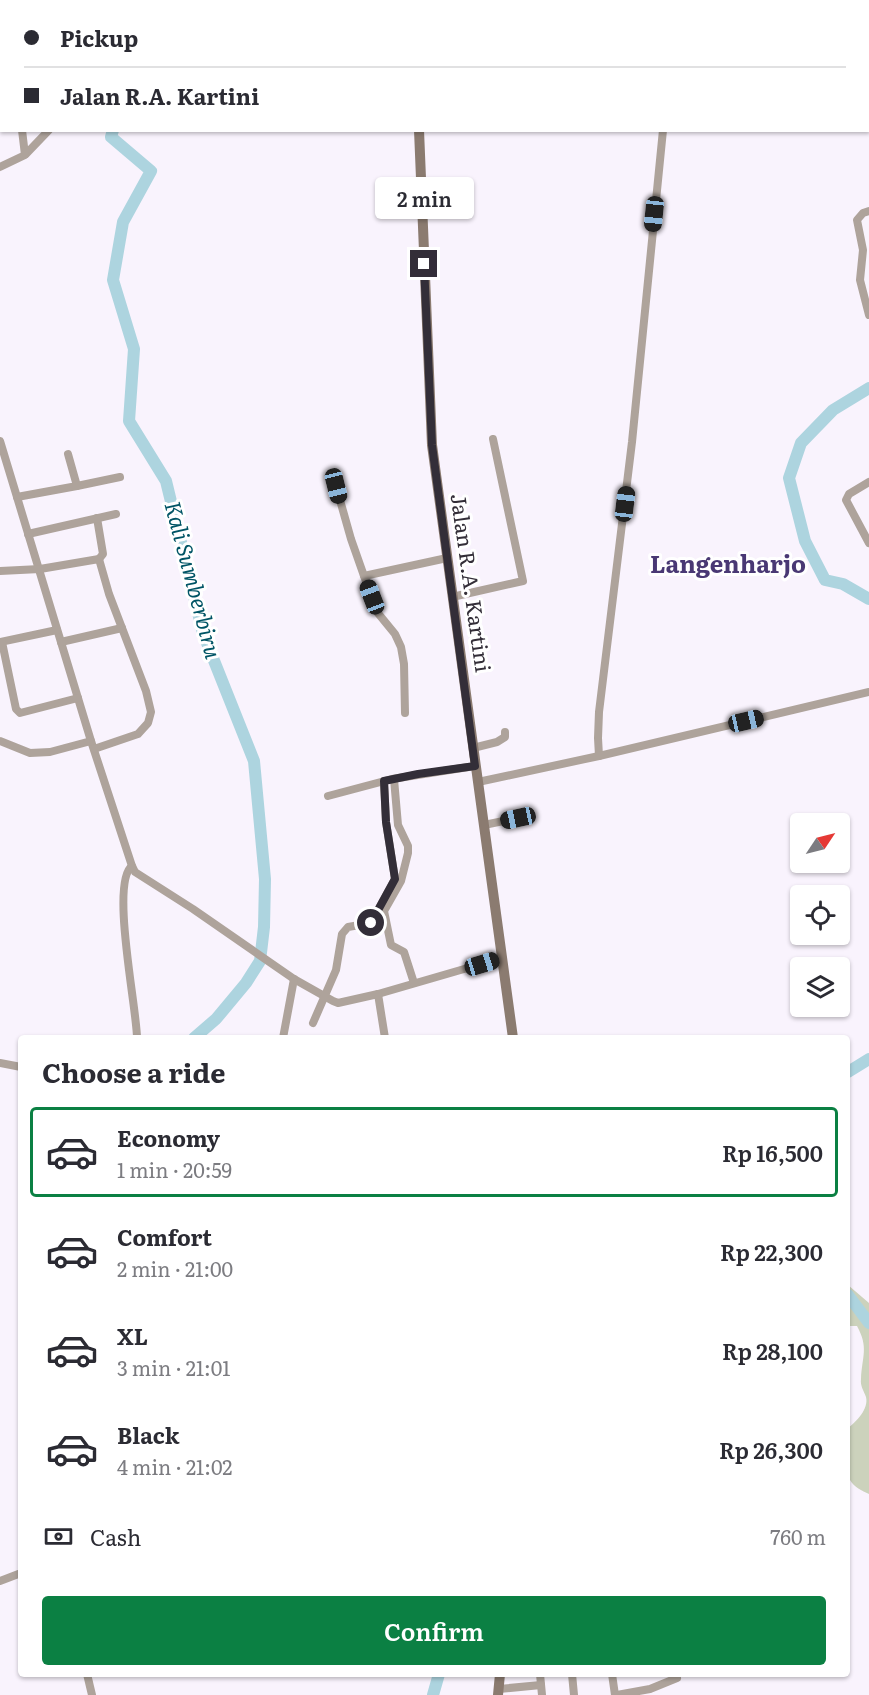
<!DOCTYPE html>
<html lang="en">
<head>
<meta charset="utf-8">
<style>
	body { margin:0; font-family:Literata,serif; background:#f2f2f3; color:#2b2b33; height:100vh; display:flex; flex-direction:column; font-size:22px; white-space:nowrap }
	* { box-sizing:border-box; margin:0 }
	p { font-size:20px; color:#7c7c81 }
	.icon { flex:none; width:33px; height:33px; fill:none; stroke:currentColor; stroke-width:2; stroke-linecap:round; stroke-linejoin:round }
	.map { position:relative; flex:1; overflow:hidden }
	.sheet { position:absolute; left:18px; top:1035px; width:832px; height:642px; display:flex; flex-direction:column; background:#fff; border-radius:6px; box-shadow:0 2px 4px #0004 }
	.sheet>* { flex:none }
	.top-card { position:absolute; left:0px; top:0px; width:870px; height:132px; box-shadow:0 2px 4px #0004; display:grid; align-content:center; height:132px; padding:0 24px; background:#fff }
	.needle { width:39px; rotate:55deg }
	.fabs { position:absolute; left:790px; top:813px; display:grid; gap:12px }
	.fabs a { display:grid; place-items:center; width:60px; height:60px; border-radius:6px; background:#fff; box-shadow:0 2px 4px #0004; font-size:30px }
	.end { position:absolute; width:27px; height:27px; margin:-14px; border:8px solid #332e38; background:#fff; box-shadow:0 0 0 3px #fff }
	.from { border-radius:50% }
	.bubble { position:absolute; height:42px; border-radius:6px; background:#fff; box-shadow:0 2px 4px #0004; font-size:20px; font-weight:600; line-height:42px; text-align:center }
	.car { position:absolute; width:18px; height:36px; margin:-18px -9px; border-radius:8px; box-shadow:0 0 4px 2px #0007; background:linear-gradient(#222 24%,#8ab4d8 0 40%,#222 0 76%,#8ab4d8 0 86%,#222 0) }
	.top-card b { display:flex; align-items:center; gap:21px; height:57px; font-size:22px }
	.top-card b+b { border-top:2px solid #e1e1e2 }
	.top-card i { width:15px; height:15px; background:#2b2b33 }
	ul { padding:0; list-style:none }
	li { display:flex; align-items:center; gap:18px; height:90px; margin:0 12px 9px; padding:0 12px; border:3px solid transparent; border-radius:6px }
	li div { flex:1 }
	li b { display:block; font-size:22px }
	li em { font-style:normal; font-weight:600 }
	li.active { border-color:#0b8043 }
	li>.icon { width:54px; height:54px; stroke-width:1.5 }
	h2 { padding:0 24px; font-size:27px; line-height:72px }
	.pay { display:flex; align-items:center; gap:15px; height:66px; padding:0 24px; font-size:22px }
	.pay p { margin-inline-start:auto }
	.action { display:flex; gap:12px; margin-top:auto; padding:12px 24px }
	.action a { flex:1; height:69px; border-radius:6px; background:#0b8043; color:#fff; font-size:24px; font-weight:600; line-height:69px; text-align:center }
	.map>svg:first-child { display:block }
	.green { fill:#ccd2bc }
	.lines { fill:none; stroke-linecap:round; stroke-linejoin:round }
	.river { stroke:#add4df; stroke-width:12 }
	.minor { stroke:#aea39b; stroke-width:8 }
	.secondary { stroke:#8b7b70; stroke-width:10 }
	.route { stroke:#332e38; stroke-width:8 }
	.labels { text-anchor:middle; stroke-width:6; stroke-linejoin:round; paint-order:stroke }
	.street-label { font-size:21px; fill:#332e38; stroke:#fff }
	.water-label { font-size:22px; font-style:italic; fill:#005465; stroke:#fff }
	.quarter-label { font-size:24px; font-weight:bold; fill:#493874; stroke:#fff }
</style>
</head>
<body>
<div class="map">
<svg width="869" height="1695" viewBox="0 0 869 1695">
	<rect width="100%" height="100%" fill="#f9f3fd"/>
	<!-- green -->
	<path class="green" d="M848 1285 869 1303V1494C862 1491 854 1487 850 1480 844 1469 847 1441 848 1428 856 1422 869 1409 866 1397 864 1391 860 1386 861 1379 862 1356 869 1348 857 1326H848Z"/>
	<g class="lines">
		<!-- river -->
		<g class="river">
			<polyline points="131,0 131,2"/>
			<polyline points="113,130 111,137 151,171 123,222 113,280 134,349 129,421 166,481 203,633 254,761 265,879 264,927 260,961 246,983 216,1019 194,1038"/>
			<polyline points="869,388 833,410 801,443 789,478 805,541 825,580 843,584 869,599"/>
			<polyline points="848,1072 869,1059"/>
			<polyline points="848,1295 869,1323"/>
			<polyline points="433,1695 439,1674"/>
		</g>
		<!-- minor -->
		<g class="minor">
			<polyline points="2,0 2,2"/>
			<polyline points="640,0 641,2"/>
			<polyline points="158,2 160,0"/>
			<polyline points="480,2 489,0"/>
			<polyline points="26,154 49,130"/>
			<polyline points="0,167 25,155 22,130"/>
			<polyline points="869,211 863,213 857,220 863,250 860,280 869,315"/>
			<polyline points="0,441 91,741 132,866 135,872 193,909 294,979 333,1001 338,1003 378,994 502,958"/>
			<polyline points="869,482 849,494 846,500 869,543"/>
			<polyline points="77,486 120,477"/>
			<polyline points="336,486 351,539 364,576"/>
			<polyline points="17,497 77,486 68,454"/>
			<polyline points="97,518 103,554 99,559"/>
			<polyline points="28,534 116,514"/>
			<polyline points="0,571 40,569 99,559 109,594 146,691 151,712 148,723 138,734 94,749"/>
			<polyline points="452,597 523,581 493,439"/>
			<polyline points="0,642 57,630"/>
			<polyline points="2,642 16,709 20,713 78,698"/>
			<polyline points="61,642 122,628"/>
			<polyline points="405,713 404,664 401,647 395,634 377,612 364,576 447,558"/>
			<polyline points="0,741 30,753 50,752 91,741"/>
			<polyline points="473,748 497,742 505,737 505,732"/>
			<polyline points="599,756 598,738 599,712 632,442 663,130"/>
			<polyline points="394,779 398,825 408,846 408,853 401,881 384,911 391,945 404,952 414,983"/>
			<polyline points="478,782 599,756 869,692"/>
			<polyline points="328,796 392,779 475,766"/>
			<polyline points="484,825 518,818"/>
			<path d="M132 866C110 882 137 1009 137 1038"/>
			<polyline points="378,994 385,1038"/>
			<polyline points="313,1023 336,970 342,934 348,927 371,923 395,879 386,822 384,781"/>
			<polyline points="283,1038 294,979"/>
			<polyline points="0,1063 21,1067"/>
			<polyline points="0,1581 21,1573"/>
			<polyline points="87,1674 92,1695"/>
			<polyline points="540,1674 542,1695"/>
			<polyline points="572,1674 574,1695"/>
			<polyline points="612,1674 615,1695"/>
			<polyline points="499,1689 541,1685"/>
			<polyline points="617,1695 650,1689 677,1678"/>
		</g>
		<!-- secondary -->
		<g class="secondary">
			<polyline points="411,0 411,2"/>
			<polyline points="419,130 432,445 513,1038"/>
			<polyline points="498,1695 500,1674"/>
		</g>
	</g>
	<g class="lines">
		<!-- route -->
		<polyline class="route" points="371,923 395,879 386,822 384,781 418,774 475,766 432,445 424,264"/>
	</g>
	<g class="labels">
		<!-- street labels -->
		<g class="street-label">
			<text transform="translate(470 583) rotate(82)" y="7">Jalan R.A. Kartini</text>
		</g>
		<!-- water labels -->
		<g class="water-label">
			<text transform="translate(193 580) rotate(75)" y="8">Kali Sumberbiru</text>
		</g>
		<!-- quarter labels -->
		<g class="quarter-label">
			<text x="728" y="573">Langenharjo</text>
		</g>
	</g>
</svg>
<div class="fabs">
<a><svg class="needle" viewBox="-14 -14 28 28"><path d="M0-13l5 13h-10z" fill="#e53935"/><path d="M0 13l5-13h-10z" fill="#7c7c81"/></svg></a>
<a><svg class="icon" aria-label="locate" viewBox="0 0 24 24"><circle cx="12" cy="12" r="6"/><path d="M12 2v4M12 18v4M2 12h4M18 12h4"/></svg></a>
<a><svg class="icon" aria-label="layers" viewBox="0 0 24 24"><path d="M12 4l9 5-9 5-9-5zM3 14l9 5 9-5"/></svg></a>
</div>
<i class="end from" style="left:371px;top:923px"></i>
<i class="end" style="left:424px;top:264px"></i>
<div class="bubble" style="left:375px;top:177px;width:99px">2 min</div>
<i class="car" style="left:654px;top:214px;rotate:186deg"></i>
<i class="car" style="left:336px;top:486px;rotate:166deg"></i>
<i class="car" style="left:625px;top:504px;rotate:7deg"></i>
<i class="car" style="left:372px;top:597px;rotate:339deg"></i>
<i class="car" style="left:746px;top:721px;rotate:77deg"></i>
<i class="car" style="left:518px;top:818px;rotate:258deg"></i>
<i class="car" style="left:482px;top:964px;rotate:73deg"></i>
<div class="top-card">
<b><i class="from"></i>Pickup</b>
<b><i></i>Jalan R.A. Kartini</b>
</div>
<section class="sheet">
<h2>Choose a ride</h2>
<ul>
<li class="active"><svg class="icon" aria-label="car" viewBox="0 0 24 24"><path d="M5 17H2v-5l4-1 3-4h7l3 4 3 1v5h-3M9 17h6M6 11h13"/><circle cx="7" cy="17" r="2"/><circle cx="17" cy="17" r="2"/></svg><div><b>Economy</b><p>1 min · 20:59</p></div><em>Rp 16,500</em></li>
<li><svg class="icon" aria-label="car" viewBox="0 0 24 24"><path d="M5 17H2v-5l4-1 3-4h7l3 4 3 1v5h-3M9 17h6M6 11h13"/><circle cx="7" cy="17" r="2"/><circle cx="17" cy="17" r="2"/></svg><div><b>Comfort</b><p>2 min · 21:00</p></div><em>Rp 22,300</em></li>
<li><svg class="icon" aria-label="car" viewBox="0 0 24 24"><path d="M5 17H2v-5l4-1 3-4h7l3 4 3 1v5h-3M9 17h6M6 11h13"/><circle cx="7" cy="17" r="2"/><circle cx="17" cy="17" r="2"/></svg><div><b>XL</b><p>3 min · 21:01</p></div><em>Rp 28,100</em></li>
<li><svg class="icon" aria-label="car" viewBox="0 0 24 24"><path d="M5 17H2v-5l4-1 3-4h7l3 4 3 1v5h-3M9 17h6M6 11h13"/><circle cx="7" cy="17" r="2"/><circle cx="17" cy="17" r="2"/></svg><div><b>Black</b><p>4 min · 21:02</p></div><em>Rp 26,300</em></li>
</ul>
<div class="pay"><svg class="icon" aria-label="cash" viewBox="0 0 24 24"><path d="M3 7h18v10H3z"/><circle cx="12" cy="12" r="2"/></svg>Cash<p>760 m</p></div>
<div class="action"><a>Confirm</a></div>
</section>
</div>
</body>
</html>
